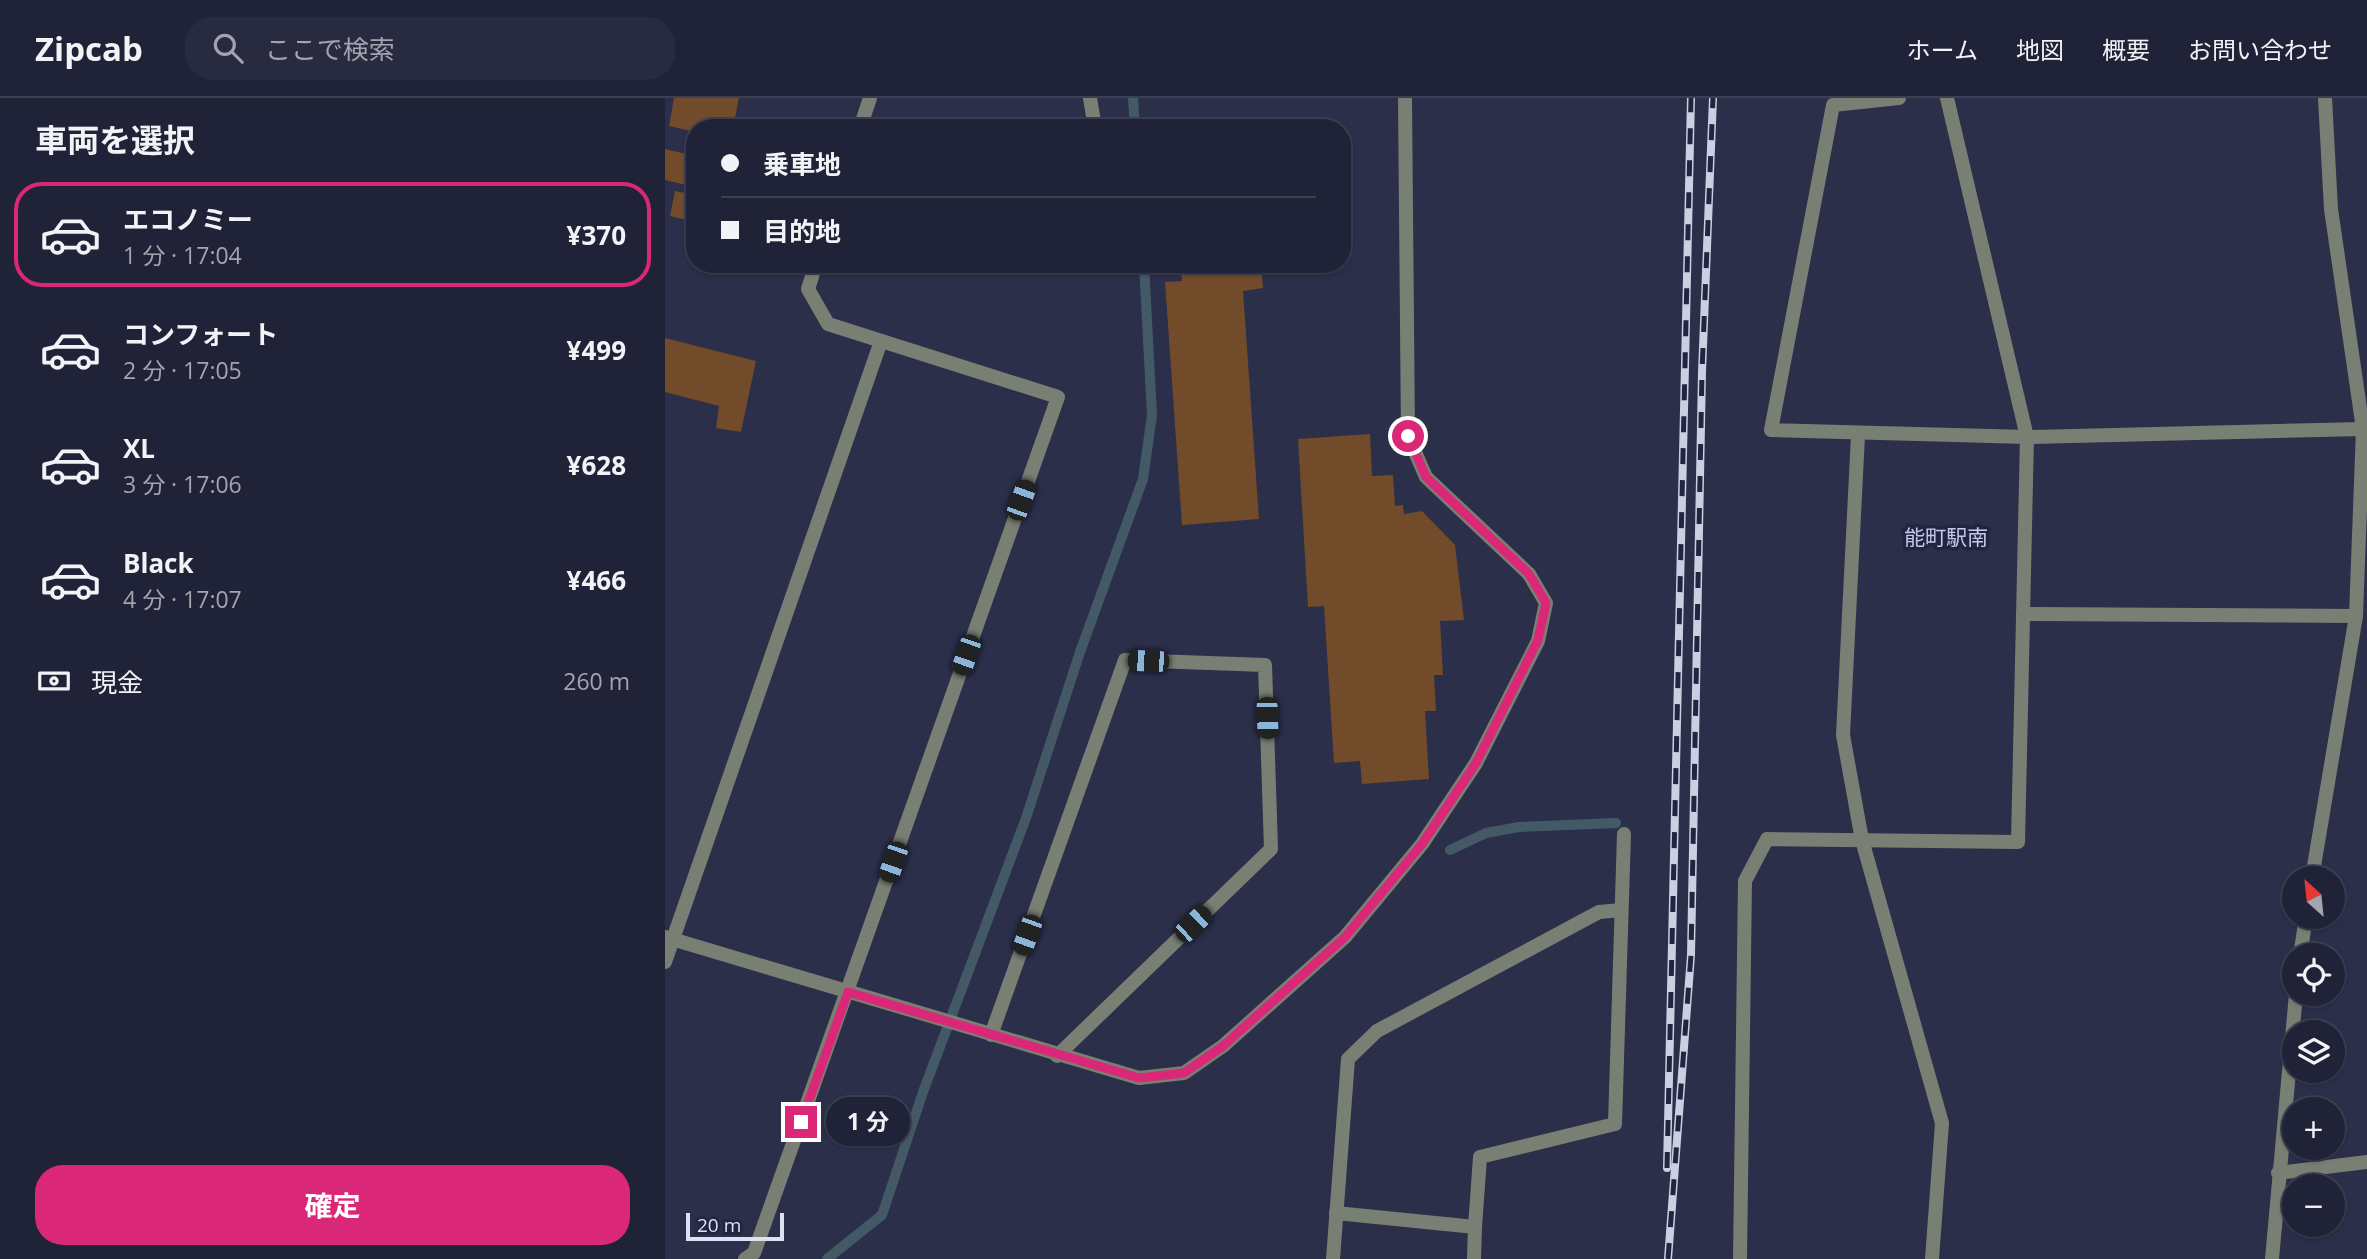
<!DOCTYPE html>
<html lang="ja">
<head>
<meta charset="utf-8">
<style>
	body { margin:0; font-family:"Open Sans","Noto Sans JP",sans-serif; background:#282b40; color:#f1f3f6; height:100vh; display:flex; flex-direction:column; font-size:26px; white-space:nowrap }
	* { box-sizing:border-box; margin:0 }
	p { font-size:23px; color:#a2a4ae }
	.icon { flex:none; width:38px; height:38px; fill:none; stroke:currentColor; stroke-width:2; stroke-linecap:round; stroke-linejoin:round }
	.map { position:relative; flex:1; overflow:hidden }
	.details { display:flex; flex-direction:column; background:#202338; width:665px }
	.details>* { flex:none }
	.top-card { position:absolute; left:21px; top:21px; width:665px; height:154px; border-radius:28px; box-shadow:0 2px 5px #0004,0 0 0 2px #3d4053; display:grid; align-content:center; height:154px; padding:0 35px; background:#202338 }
	.needle { width:46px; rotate:333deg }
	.fabs { position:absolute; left:1617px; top:768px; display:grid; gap:14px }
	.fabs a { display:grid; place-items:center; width:63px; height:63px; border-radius:50%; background:#202338; box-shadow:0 2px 5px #0004,0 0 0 2px #3d4053; font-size:35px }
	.scale { position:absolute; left:21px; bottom:18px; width:98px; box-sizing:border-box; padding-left:7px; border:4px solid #dee1f3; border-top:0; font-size:19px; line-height:24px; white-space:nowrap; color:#dee1f3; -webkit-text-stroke:5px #222540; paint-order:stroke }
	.end { position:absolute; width:32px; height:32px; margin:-16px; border:9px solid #db2777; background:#fff; box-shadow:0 0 0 4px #fff }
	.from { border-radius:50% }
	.bubble { position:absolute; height:49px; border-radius:24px; background:#202338; box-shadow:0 2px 5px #0004,0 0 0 2px #3d4053; font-size:23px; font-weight:700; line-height:49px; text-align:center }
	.car { position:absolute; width:21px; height:42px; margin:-21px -10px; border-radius:9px; box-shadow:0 0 5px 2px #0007; background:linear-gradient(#222 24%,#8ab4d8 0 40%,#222 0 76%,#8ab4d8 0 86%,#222 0) }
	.top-card b { display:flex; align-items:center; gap:24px; height:66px; font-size:26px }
	.top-card b+b { border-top:2px solid #3d4053 }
	.top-card i { width:18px; height:18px; background:#f1f3f6 }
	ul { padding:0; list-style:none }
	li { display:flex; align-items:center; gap:21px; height:105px; margin:0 14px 10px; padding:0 21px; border:4px solid transparent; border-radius:28px }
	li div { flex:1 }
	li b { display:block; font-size:26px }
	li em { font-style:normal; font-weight:700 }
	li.current { border-color:#db2777 }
	li>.icon { width:63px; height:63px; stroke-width:1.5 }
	h2 { padding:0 35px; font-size:32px; line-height:84px }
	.pay { display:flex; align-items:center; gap:18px; height:77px; padding:0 35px; font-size:26px }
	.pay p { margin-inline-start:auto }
	.action { display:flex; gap:14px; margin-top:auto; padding:14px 35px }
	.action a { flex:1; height:80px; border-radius:28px; background:#db2777; color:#fff; font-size:28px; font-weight:700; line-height:80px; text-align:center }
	header { display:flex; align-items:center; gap:42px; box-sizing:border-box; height:98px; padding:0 35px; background:#202338; border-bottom:2px solid #3d4053 }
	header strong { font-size:33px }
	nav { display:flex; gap:38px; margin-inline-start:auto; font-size:24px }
	.search { width:490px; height:63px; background:#282b40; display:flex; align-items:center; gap:18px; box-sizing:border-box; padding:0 24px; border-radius:28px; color:#a2a4ae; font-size:26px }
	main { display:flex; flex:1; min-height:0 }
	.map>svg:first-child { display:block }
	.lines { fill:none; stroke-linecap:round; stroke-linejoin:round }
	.stream { stroke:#435a66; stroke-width:10 }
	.building { fill:#714b2a }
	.minor { stroke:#798073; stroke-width:14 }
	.tertiary { stroke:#798073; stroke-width:14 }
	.rail-casing { stroke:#cccfe2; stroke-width:8 }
	.rail { stroke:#222540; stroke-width:5; stroke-dasharray:16; stroke-linecap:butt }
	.route { stroke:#db2777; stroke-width:9 }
	.labels { text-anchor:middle; stroke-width:7; stroke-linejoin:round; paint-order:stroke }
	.neighbourhood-label { font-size:21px; fill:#c4caee; stroke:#222540 }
</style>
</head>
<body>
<header>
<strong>Zipcab</strong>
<div class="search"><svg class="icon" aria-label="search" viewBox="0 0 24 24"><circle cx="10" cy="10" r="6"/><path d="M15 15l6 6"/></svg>ここで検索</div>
<nav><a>ホーム</a><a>地図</a><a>概要</a><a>お問い合わせ</a></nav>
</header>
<main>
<section class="details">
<h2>車両を選択</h2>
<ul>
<li class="current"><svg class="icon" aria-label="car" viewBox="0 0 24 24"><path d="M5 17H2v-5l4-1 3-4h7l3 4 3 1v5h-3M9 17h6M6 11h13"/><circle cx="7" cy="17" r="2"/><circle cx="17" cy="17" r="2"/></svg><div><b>エコノミー</b><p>1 分 · 17:04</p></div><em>¥370</em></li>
<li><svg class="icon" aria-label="car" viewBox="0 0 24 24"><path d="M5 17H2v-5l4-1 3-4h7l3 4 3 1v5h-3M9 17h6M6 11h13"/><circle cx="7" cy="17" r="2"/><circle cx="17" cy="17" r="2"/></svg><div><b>コンフォート</b><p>2 分 · 17:05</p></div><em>¥499</em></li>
<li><svg class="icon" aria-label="car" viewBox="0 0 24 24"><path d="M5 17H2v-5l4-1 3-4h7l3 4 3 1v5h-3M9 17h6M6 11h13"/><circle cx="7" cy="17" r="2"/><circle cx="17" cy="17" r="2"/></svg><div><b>XL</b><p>3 分 · 17:06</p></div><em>¥628</em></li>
<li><svg class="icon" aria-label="car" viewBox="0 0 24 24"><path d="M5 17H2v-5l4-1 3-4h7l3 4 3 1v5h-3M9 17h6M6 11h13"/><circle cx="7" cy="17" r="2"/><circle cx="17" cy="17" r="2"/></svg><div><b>Black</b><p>4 分 · 17:07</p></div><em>¥466</em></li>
</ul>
<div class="pay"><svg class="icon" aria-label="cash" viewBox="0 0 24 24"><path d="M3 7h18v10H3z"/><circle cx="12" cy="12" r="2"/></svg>現金<p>260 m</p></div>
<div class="action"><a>確定</a></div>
</section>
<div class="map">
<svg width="1702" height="1161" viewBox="0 0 1702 1161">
	<rect width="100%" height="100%" fill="#2b2f4a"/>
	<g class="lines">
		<!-- stream -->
		<g class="stream">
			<polyline points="468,0 470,30"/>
			<polyline points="785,752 821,735 854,729 951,725"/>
			<polyline points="162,1161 217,1117 258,994 361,720 415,554 478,381 487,317 479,166"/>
		</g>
	</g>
	<!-- building -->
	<g class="building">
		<polygon points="9,0 74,0 68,30 30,30 30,34 4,28"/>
		<polygon points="580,21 581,30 520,30 520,28"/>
		<polygon points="0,51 30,58 30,89 0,82"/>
		<polygon points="10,93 30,97 30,124 5,118"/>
		<polygon points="515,166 596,166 598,190 578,193 594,421 517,427 500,184 517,183"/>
		<polygon points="0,240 91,263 76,334 51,330 54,308 0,294"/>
		<polygon points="705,336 707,378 728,377 730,408 738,407 739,416 757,413 790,447 799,522 775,523 778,577 769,577 771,613 760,613 764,681 697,686 695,663 669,665 659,508 643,509 633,341"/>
	</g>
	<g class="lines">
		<!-- minor -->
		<g class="minor">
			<polyline points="425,0 430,30"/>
			<polyline points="740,0 743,338 761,379 864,476"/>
			<polyline points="1234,0 1168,7 1106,332 1362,339 1698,331"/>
			<polyline points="195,30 205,0"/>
			<polyline points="1193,337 1178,637 1197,742 1277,1025 1267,1161"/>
			<polyline points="1358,516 1691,518"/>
			<polyline points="1647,780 1691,518 1698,331 1666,111 1660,0"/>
			<polyline points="1635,858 1641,819"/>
			<polyline points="0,864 216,243"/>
			<polyline points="326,937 460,562 600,567 606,751 392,958"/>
			<polyline points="1613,1075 1702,1064"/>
			<polyline points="671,1115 810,1129 809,1161"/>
			<polyline points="810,1129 815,1059 950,1026 959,736"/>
			<polyline points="80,1161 89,1155 393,299 163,226 143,191 151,166"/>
			<polyline points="668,1161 683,961 712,933 934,814 956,812"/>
			<polyline points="1075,1161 1080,783 1102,741 1353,744 1362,339 1282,0"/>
			<polyline points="1607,1161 1631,896"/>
		</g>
		<!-- tertiary -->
		<polyline class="tertiary" points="0,839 474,980 519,975 558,948 680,839 757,746 811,665 873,543 881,505 864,476"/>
		<defs>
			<g id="rail">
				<polyline points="1002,1070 1026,0"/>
				<polyline points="1003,1161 1026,857 1037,274 1048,0"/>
			</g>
		</defs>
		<!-- rail casing -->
		<use href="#rail" class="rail-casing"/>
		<!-- rail -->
		<use href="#rail" class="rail"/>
	</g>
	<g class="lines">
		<!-- route -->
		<polyline class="route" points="136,1024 183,894 474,980 519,975 558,948 680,839 757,746 811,665 873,542 881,505 864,476 761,379 743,338"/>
	</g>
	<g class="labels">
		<!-- neighbourhood labels -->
		<g class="neighbourhood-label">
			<text x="1281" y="447">能町駅南</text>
		</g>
	</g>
</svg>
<div class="fabs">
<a><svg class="needle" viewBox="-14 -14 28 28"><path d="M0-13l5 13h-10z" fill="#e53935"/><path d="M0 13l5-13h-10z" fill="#a2a4ae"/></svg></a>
<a><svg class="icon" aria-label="locate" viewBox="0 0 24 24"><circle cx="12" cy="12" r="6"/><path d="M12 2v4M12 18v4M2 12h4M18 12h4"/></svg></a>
<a><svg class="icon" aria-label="layers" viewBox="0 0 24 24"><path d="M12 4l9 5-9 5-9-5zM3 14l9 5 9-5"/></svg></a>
<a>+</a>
<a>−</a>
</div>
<div class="scale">20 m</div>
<i class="end from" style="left:743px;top:338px"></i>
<i class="end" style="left:136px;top:1024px"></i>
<div class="bubble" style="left:161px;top:999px;width:84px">1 分</div>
<i class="car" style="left:356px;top:402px;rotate:20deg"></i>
<i class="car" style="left:301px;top:557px;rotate:199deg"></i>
<i class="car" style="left:483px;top:563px;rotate:272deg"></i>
<i class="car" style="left:602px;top:620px;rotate:178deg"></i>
<i class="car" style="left:228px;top:764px;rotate:199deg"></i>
<i class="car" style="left:528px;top:826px;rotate:46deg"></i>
<i class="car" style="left:362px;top:837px;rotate:200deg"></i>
<div class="top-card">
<b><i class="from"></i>乗車地</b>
<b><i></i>目的地</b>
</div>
</div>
</main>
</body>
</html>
